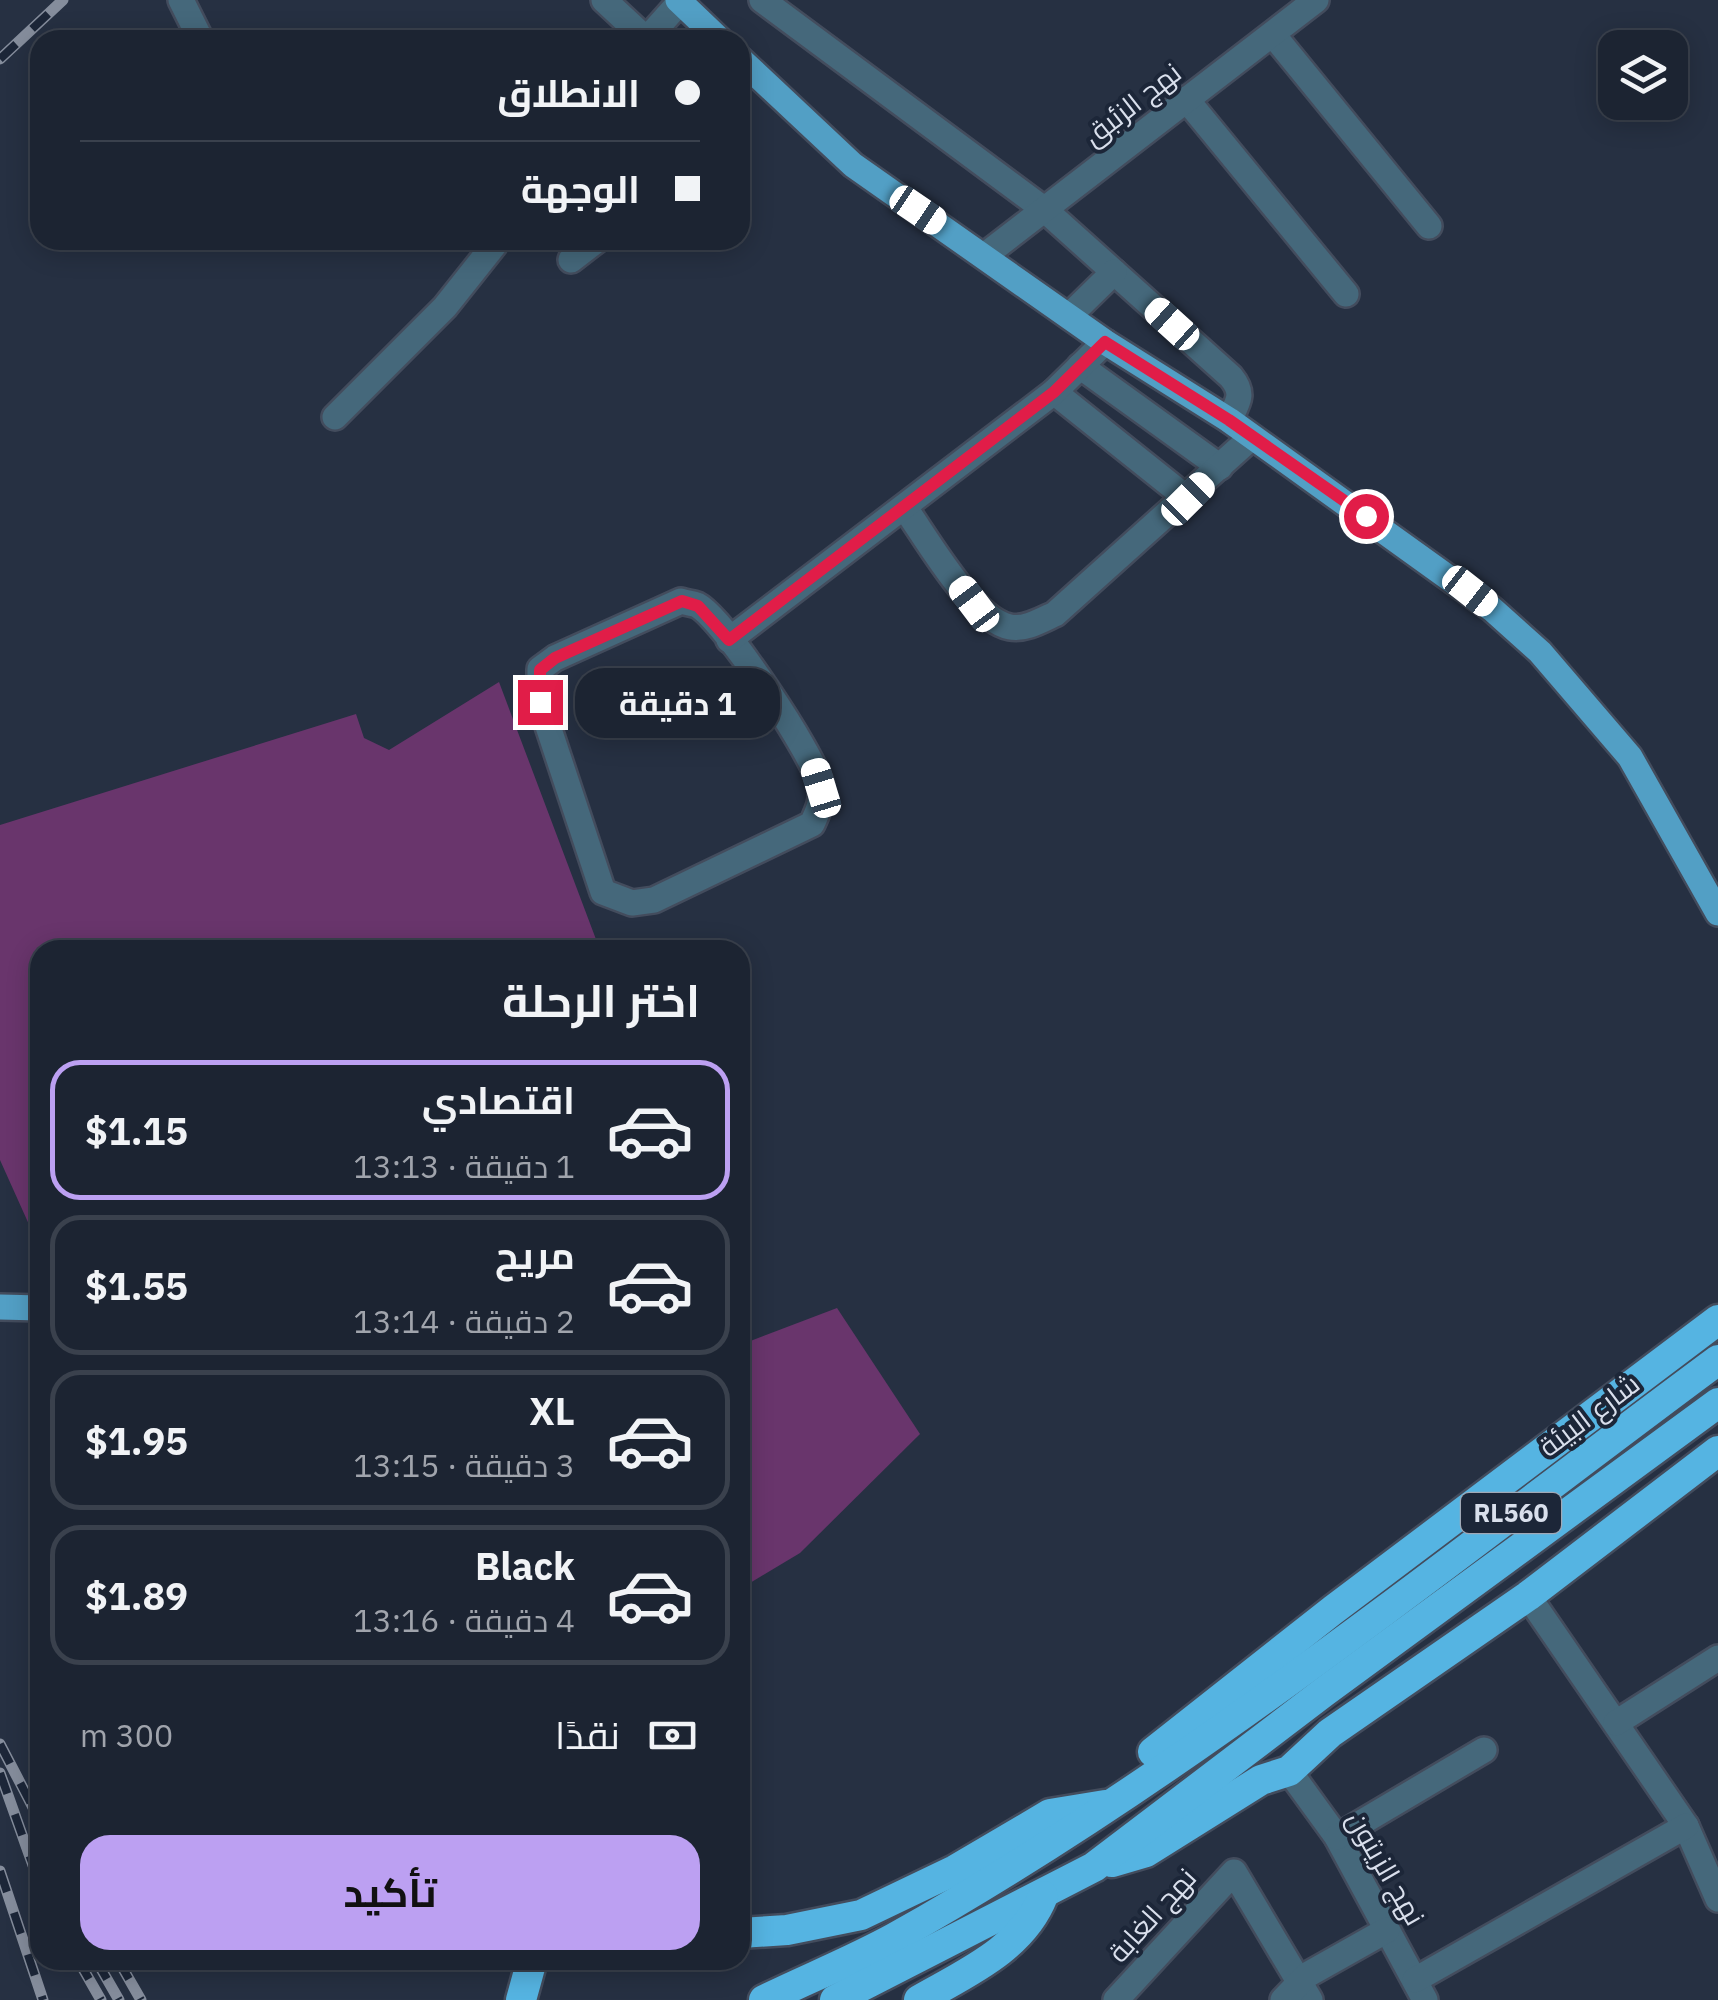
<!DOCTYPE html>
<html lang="ar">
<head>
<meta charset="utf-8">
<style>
	body { margin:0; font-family:"IBM Plex Sans",Cairo,sans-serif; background:#29303e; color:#f1f3f6; direction:rtl; height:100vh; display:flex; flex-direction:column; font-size:38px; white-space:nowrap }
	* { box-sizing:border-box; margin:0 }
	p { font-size:32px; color:#a0a4ac }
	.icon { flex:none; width:55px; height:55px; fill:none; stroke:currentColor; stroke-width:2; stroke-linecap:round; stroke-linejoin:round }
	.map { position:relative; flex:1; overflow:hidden; direction:ltr }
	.panel { position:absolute; left:30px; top:940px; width:720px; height:1030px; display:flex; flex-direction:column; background:#1c2432; border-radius:30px; box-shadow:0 5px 25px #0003,0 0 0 2px #3a414d; direction:rtl }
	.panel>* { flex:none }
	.guide { position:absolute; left:30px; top:30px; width:720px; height:220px; border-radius:30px; box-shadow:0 5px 25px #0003,0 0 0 2px #3a414d; direction:rtl; display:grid; align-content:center; height:220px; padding:0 50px; background:#1c2432 }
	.fabs { position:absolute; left:1598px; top:30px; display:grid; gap:20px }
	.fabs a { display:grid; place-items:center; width:90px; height:90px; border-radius:20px; background:#1c2432; box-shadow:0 5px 25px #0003,0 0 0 2px #3a414d; font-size:50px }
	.end { position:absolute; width:45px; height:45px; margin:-22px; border:12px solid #e11d48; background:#fff; box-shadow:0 0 0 5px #fff }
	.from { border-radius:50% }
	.bubble { position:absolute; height:70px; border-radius:30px; background:#1c2432; box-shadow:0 5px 25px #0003,0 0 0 2px #3a414d; font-size:32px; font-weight:700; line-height:70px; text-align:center; direction:rtl }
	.car { position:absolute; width:30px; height:60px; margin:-30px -15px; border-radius:12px; box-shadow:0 0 8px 2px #0007; background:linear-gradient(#fff 24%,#345 0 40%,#fff 0 76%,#345 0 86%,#fff 0) }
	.guide b { display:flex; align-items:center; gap:35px; height:95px; font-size:38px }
	.guide b+b { border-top:2px solid #3a414d }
	.guide i { width:25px; height:25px; background:#f1f3f6 }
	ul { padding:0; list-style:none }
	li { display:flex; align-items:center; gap:30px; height:140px; margin:0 20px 15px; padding:0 30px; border:5px solid #3a414d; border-radius:30px }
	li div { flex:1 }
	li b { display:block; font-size:38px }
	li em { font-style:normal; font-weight:700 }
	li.selected { border-color:#bca0f2 }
	li>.icon { width:90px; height:90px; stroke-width:1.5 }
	h2 { padding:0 50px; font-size:45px; line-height:120px }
	.pay { display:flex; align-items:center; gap:25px; height:110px; padding:0 50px; font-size:38px }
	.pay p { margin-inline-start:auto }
	.button { display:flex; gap:20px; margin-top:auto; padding:20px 50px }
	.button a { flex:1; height:115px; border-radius:30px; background:#bca0f2; color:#111; font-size:40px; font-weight:700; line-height:115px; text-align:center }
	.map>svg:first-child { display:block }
	.green { fill:#69356c }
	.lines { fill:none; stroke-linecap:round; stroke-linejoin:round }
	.minor-casing { stroke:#434c5d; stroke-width:30 }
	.major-casing { stroke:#434c5d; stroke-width:30 }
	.highway-casing { stroke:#434c5d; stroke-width:35 }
	.minor { stroke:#45687b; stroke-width:25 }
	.major { stroke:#529fc5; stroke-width:25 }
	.highway { stroke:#55b4e2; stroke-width:30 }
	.rail-casing { stroke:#858d9c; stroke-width:11 }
	.rail { stroke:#1c2638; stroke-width:8; stroke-dasharray:22; stroke-linecap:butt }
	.route { stroke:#e11d48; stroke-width:12 }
	.labels { text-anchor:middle; stroke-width:8; stroke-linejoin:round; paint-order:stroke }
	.shield { fill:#1c2638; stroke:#a0a8b6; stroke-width:2.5 }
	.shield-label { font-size:25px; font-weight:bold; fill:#d9dfec }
	.street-label { font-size:28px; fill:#d9dfec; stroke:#1c2638 }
</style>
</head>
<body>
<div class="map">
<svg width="1718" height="2000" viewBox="0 0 1718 2000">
	<rect width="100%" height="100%" fill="#263042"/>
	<!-- green -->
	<g class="green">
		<polygon points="499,682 597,942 617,950 40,950 40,1249 0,1160 0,825 356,714 364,738 389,750"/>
		<polygon points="837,1308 920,1434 800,1553 740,1589 740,1345"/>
	</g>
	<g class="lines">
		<defs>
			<g id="minor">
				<polyline points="181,0 201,40"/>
				<polyline points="604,0 647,40"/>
				<path d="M762 0 1045 210 1231 377C1245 394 1238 402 1229 420"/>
				<polyline points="1274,36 1429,226"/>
				<polyline points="646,40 680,2"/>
				<polyline points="1186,99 1346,294"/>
				<polyline points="984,256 1316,0"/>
				<polyline points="571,260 597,240"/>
				<polyline points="1069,316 1114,272"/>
				<polyline points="1080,366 1220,467"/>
				<polyline points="1054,392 1188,499"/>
				<polyline points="335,417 445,307 495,244"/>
				<path d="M905 508C927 539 973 620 1010 627 1025 630 1042 620 1055 614L1252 437"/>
				<path d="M681 601C687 603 692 603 697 605 723 618 815 756 821 786 823 801 818 811 812 824L654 900 632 903 603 892 540 702V669L555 658Z"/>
				<polyline points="729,640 1054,392 1105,342"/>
				<polyline points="1528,1596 1686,1826 1718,1899"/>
				<polyline points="1616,1723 1718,1658"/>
				<polyline points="1289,1771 1337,1837 1425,2000"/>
				<polyline points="1337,1837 1484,1750"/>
				<polyline points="1415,1980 1686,1826"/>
				<polyline points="1116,2000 1234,1872 1310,2000"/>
				<polyline points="1283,2000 1307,1975 1387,1930"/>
			</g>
			<g id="major">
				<polyline points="678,0 720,40"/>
				<polyline points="740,59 853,165 1105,342 1229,420 1492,609 1540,652 1630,757 1718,913"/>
				<polyline points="0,1307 40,1308"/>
			</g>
			<g id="highway">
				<polyline points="1153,1752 1333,1610 1718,1320"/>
				<polyline points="1112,1862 1146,1852 1261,1780 1289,1771 1330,1733 1528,1596 1718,1451"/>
				<polyline points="740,1933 787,1930 861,1915 955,1870 1050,1814 1105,1805"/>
				<polyline points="521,2000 532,1960"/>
				<path d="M764 2000C807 1979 852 1961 894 1938 1186 1774 1449 1559 1718 1360"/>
				<polyline points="835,2000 1094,1867 1324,1692 1718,1403"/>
				<path d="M919 2000C966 1973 1022 1949 1043 1896"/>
			</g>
		</defs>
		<!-- minor casing -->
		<use href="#minor" class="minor-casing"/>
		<!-- major casing -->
		<use href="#major" class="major-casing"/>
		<!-- highway casing -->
		<use href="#highway" class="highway-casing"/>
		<!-- minor -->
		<use href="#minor" class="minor"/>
		<!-- major -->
		<use href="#major" class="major"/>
		<!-- highway -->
		<use href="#highway" class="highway"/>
		<defs>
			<g id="rail">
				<polyline points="0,59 63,0"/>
				<polyline points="0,1744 40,1821"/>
				<polyline points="0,1773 40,1885"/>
				<polyline points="0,1871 43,2000"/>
				<polyline points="78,1960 101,2000"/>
				<polyline points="96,1960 119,2000"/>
				<polyline points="118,1960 141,2000"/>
			</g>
		</defs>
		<!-- rail casing -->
		<use href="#rail" class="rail-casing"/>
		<!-- rail -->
		<use href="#rail" class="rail"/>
	</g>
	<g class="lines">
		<!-- route -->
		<polyline class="route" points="540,702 540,670 555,658 682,601 698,606 729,640 1054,392 1105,342 1229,420 1366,516"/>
	</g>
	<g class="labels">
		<!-- shield labels -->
		<rect class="shield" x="1461" y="1493" width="100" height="40" rx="8"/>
		<g class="shield-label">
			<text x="1511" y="1522">RL560</text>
		</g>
		<!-- street labels -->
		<g class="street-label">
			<text transform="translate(1132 104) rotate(-38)" y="10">نهج الزئبق</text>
			<text transform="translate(1589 1415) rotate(-37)" y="10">شارع البيئة</text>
			<text transform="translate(1386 1868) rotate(60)" y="10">نهج الزيتون</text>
			<text transform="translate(1152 1915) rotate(-48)" y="10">نهج الغابة</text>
		</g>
	</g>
</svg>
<div class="fabs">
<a><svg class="icon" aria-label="layers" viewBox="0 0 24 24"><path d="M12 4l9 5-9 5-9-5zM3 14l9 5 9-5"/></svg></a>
</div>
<i class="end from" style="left:1366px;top:516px"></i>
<i class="end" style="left:540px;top:702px"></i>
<div class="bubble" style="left:575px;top:668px;width:205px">1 دقيقة</div>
<i class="car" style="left:918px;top:210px;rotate:124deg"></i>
<i class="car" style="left:1172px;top:324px;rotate:312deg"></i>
<i class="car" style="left:1188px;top:499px;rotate:45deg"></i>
<i class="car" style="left:1470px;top:591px;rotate:128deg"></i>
<i class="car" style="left:974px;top:604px;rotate:323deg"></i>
<i class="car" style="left:821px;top:788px;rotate:343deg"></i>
<div class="guide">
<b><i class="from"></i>الانطلاق</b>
<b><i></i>الوجهة</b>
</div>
<section class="panel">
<h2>اختر الرحلة</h2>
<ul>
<li class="selected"><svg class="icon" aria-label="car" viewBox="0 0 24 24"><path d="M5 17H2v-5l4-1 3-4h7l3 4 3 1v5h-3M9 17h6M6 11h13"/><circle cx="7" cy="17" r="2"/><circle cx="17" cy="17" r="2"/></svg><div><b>اقتصادي</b><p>1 دقيقة · 13:13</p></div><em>$1.15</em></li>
<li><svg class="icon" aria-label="car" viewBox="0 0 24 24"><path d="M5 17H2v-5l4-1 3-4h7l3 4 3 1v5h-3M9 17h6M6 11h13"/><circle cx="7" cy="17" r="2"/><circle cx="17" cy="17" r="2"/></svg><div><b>مريح</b><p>2 دقيقة · 13:14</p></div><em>$1.55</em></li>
<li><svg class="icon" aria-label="car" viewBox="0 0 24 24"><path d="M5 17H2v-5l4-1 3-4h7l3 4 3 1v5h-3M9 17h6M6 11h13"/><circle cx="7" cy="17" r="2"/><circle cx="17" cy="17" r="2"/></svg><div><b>XL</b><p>3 دقيقة · 13:15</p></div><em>$1.95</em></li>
<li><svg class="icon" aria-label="car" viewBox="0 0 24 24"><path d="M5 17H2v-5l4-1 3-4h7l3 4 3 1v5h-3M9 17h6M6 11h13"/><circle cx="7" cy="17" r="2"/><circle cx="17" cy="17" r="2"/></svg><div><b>Black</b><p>4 دقيقة · 13:16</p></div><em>$1.89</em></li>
</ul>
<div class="pay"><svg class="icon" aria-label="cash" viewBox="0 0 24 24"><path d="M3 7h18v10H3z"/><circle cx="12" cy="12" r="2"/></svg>نقدًا<p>300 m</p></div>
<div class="button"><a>تأكيد</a></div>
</section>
</div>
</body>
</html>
